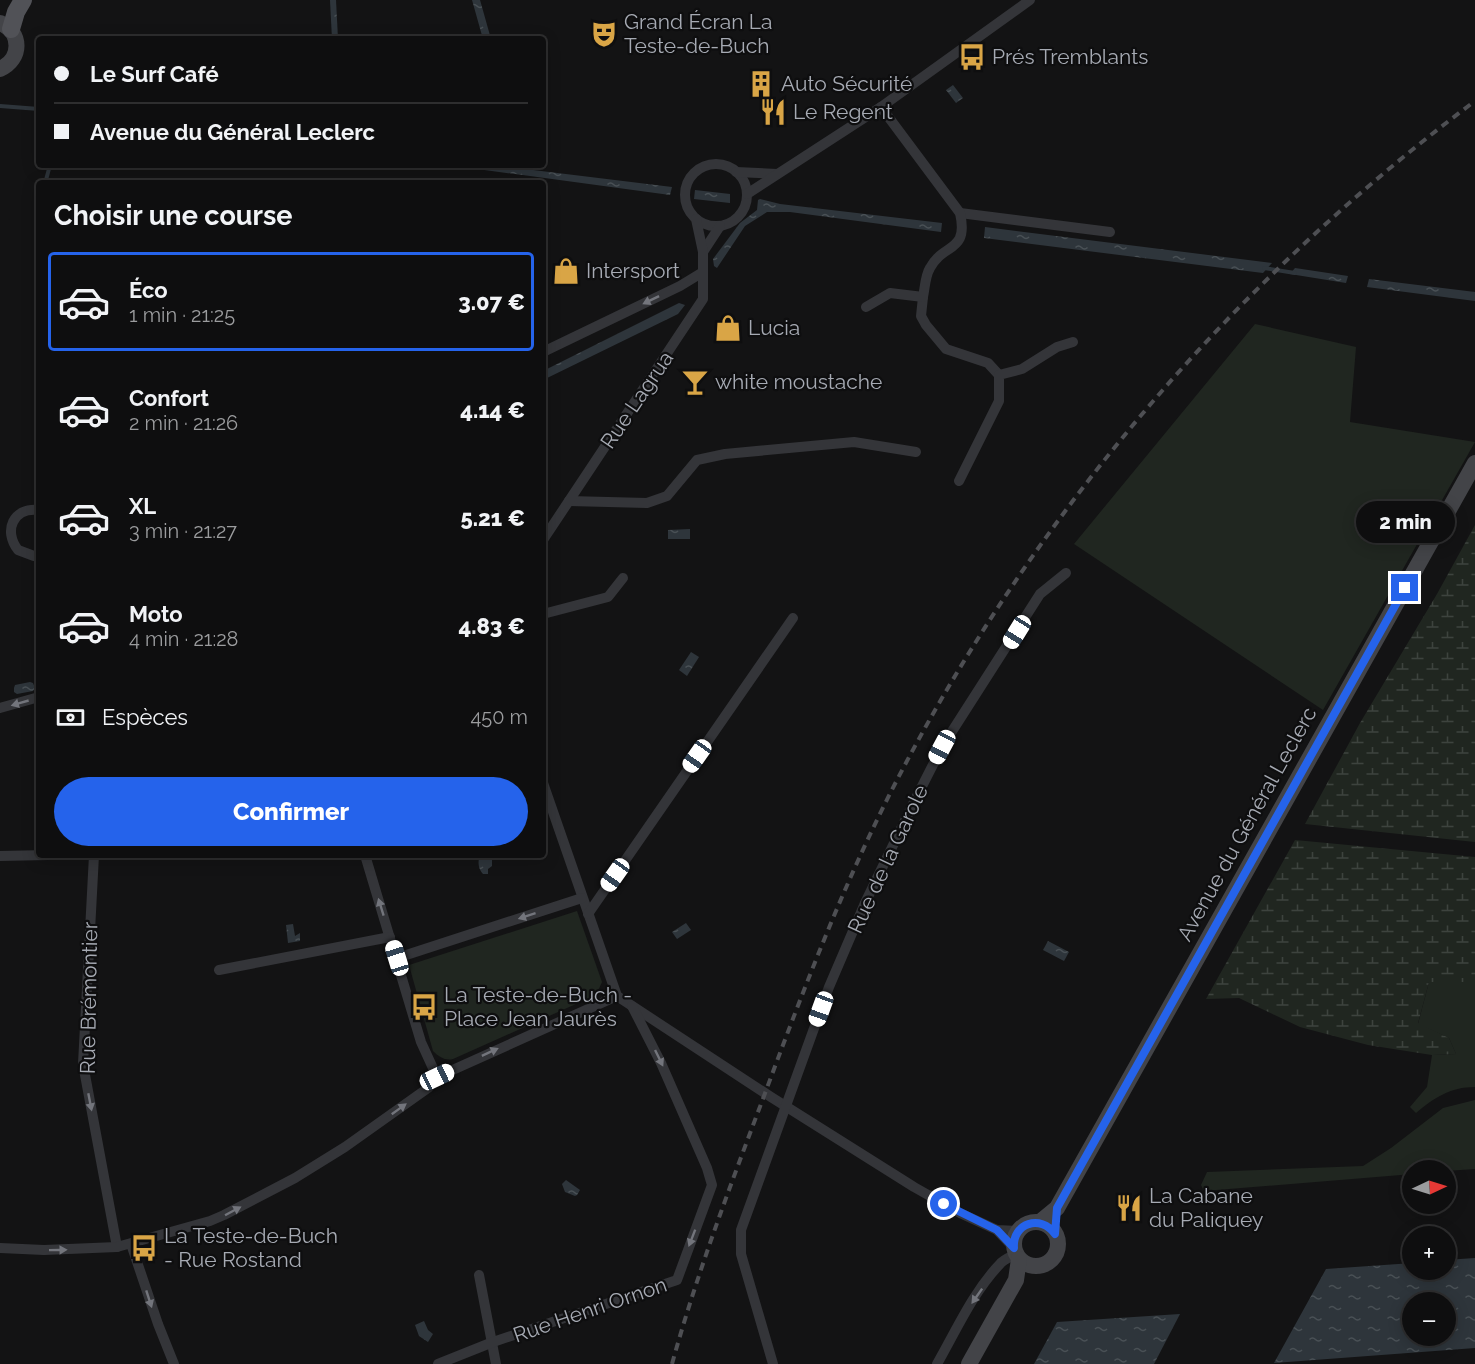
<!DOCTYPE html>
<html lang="fr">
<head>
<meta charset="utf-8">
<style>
	body { margin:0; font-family:Raleway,sans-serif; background:#1c1c1d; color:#f1f3f6; height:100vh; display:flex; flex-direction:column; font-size:22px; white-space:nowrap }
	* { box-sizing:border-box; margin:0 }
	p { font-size:20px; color:#9b9c9e }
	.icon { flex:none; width:33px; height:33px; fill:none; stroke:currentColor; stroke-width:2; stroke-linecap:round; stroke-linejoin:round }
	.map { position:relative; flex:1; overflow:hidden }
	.drawer { position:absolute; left:36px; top:180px; width:510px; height:678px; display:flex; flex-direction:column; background:#0e0e0f; border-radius:6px; box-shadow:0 3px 15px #0003,0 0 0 2px #2e2e2f }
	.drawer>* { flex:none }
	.guide { position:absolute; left:36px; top:36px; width:510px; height:132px; border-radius:6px; box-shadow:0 3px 15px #0003,0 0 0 2px #2e2e2f; display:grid; align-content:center; height:132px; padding:0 18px; background:#0e0e0f }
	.needle { width:39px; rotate:86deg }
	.fabs { position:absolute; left:1402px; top:1160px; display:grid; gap:12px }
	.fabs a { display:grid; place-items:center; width:54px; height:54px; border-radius:50%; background:#0e0e0f; box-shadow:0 3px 15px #0003,0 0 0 2px #2e2e2f; font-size:30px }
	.end { position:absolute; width:27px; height:27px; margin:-14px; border:8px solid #2563eb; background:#fff; box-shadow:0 0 0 3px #fff }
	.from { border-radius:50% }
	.bubble { position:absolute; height:42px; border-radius:21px; background:#0e0e0f; box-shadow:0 3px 15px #0003,0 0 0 2px #2e2e2f; font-size:20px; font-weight:800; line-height:42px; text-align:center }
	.car { position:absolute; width:18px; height:36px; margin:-18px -9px; border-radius:8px; box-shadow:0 0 4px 2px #0007; background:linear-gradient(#fff 24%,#345 0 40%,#fff 0 76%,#345 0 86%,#fff 0) }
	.guide b { display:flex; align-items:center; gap:21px; height:57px; font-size:22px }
	.guide b+b { border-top:2px solid #2e2e2f }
	.guide i { width:15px; height:15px; background:#f1f3f6 }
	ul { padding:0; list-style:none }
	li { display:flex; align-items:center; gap:18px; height:99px; margin:0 12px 9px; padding:0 6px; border:3px solid transparent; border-radius:6px }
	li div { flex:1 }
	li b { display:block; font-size:22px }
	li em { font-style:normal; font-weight:800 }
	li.on { border-color:#2563eb }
	li>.icon { width:54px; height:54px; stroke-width:1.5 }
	h2 { padding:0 18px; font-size:27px; line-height:72px }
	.pay { display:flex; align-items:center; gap:15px; height:66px; padding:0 18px; font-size:22px }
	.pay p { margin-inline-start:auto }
	.cta { display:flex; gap:12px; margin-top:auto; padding:12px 18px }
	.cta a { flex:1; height:69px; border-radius:36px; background:#2563eb; color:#fff; font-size:24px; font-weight:800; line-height:69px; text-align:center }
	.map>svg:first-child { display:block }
	.grass { fill:#202620 }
	.wetland { fill:url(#wetland-marsh) }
	.water { fill:url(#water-ripples); fill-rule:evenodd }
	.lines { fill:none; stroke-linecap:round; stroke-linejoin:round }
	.stream { stroke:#2e353b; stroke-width:4 }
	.street { stroke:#343539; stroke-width:10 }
	.secondary { stroke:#434448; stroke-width:16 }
	.primary { stroke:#515257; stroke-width:18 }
	.rail { stroke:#4e4f53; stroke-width:4; stroke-dasharray:8 6; stroke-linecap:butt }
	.oneway { fill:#73757c }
	.route { stroke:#2563eb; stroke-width:8 }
	.labels { text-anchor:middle; stroke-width:4.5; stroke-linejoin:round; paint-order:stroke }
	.poi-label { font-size:21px; fill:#a6aab3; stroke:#0e0e0f; text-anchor:start }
	.street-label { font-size:21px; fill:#a6aab3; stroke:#0e0e0f }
</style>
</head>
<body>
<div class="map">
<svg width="1475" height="1364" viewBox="0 0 1475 1364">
	<defs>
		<pattern id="wetland-marsh" width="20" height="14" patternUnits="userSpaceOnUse" patternTransform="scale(1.5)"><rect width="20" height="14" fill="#202620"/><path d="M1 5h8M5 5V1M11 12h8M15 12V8" fill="none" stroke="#3d433e"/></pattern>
		<pattern id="water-ripples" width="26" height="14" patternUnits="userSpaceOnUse" patternTransform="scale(1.5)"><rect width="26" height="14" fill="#2e353b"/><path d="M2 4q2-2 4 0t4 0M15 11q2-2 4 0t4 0" fill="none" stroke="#495055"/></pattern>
	</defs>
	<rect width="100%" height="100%" fill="#131314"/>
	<!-- grass -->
	<g class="grass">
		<polygon points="1255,324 1356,347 1350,422 1475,442 1323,710 1074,544"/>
		<path d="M577 911 602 982 596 995 453 1059C445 1061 439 1057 433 1051L409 965Z"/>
		<path d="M1429 982H1475V1087C1450 1087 1434 1098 1416 1113L1410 1107 1427 1087 1432 1055 1456 1054 1449 1038 1418 1024Z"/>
		<polygon points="1475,1100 1475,1169 1446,1171 1413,1170 1413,1174 1204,1191 1201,1185 1207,1172 1363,1166 1391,1148 1443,1108"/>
	</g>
	<!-- wetland -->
	<g class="wetland">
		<polygon points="1475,525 1475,842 1305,824 1360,723 1437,594"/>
		<polygon points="1295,840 1475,857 1475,982 1429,982 1418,1023 1449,1038 1456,1054 1432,1055 1368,1045 1300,1027 1239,998 1206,999"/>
	</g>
	<!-- water -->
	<g class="water">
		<polygon points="330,0 336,0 338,39 332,39"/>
		<polygon points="472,0 480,0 491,39 483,39"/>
		<polygon points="953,85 963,98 956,103 946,90"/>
		<polygon points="448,165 531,165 533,170 672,187 670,195"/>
		<polygon points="695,190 730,194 730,203 694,199"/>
		<polygon points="760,199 780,204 942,223 941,232 790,212 767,212 745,226 717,268 714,266 713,259 740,223 757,210 758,200"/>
		<polygon points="985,227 1272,263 1263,273 984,238"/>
		<polygon points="1295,268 1348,276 1346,283 1290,274"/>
		<polygon points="1369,279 1475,292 1475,301 1367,287"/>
		<polygon points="679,303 685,305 678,314 543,380 543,371"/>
		<polygon points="690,529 690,539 668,539 668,530"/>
		<polygon points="691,652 699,657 687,676 679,670"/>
		<polygon points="30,682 33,683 35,688 33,691 17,694 14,692 14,688 15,685"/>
		<path d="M488 855 492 859V866L488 869V874H483C479 870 477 862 480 856Z"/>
		<polygon points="686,923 691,930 677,939 672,932"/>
		<polygon points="293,924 295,936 300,933 300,941 288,943 286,925"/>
		<polygon points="1048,941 1069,952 1064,961 1043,950"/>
		<polygon points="566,1180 580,1190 577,1195 575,1196 565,1192 562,1184"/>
		<path d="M1475 1258V1348L1274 1363 1326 1269 1413 1263V1269H1446V1260ZM1413 1302H1446V1335H1413Z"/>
		<polygon points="1180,1314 1154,1364 1034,1364 1057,1322"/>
		<polygon points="424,1321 428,1330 433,1334 428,1342 419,1336 415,1325"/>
	</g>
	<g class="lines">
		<!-- stream -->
		<g class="stream">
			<polyline points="0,106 39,109"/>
			<polyline points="46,180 50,165"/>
			<polyline points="1264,268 1295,273"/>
		</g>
		<!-- street -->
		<g class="street">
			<circle cx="716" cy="195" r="31"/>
			<polyline points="736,172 777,174"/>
			<polyline points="747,194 881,107 1030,0"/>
			<polyline points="960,213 1110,232"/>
			<polyline points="703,252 720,226"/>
			<polyline points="923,297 921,316 926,325 946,349 988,363 999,375"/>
			<path d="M866 307 890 293 923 297C925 288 925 276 930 268 943 243 969 253 960 213L881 107"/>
			<polyline points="543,352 680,286 703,272"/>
			<polyline points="959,481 999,401 999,375 1022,369 1057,347 1073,342"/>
			<polyline points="569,501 647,503 667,496 697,460 725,454 854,442 916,452"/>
			<path d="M39 510C13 507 3 531 18 550L34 556 39 555"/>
			<polyline points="543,540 703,299 703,252 696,219"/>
			<polyline points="543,614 608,597 623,578"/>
			<polyline points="0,708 39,697"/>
			<polyline points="543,783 617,996"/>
			<polyline points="94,855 83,1064 117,1247"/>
			<polyline points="365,855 421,1042 437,1077"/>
			<polyline points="0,856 48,855"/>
			<polyline points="588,914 793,618"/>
			<polyline points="397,958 582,898"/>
			<polyline points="219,970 390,937"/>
			<polyline points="617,996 771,1097 914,1187 960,1213 997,1230 1018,1231"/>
			<polyline points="997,1230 1014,1248"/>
			<polyline points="131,1244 158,1324 174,1364"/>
			<polyline points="0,1248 44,1250 117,1247 210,1221 224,1215 295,1178 345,1147 428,1088 437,1077 617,996"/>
			<polyline points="479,1275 496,1364"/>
			<polyline points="438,1364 493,1342 677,1280 712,1185 707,1168 661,1063 632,1006"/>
			<polyline points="773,1364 741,1254 741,1230 829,987 865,903 914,802 942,747 1040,594 1066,573"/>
			<path d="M937 1364C956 1331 973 1292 1000 1264 1004 1259 1011 1257 1016 1254"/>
		</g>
		<!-- secondary -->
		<g class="secondary">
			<path d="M0 23C22 32 22 59 0 69"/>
			<circle cx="1036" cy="1244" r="22"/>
			<polyline points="1040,1222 1057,1208 1475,463"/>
			<polyline points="969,1364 1016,1280 1019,1259"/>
		</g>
		<!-- primary -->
		<polyline class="primary" points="11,29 16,12 23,0"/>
		<!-- rail -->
		<path class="rail" d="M672 1364C697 1273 731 1184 764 1096 804 988 845 880 898 778 1037 511 1234 281 1475 101"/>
	</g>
	<!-- one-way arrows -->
	<defs><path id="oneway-solid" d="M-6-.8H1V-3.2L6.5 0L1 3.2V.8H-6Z" transform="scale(1.5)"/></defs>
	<g class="oneway">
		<use href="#oneway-solid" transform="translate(651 300) rotate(154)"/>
		<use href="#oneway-solid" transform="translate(20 703) rotate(164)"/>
		<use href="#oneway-solid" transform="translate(381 907) rotate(-107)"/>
		<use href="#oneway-solid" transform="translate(527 916) rotate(162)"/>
		<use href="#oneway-solid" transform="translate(490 1052) rotate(-25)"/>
		<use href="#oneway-solid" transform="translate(659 1058) rotate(64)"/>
		<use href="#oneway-solid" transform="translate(90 1102) rotate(79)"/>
		<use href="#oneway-solid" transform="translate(399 1109) rotate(-36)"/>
		<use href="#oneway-solid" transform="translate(233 1211) rotate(-28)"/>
		<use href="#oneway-solid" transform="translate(692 1238) rotate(111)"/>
		<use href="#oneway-solid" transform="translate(58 1250) rotate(-1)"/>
		<use href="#oneway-solid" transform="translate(977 1296) rotate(125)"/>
		<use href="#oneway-solid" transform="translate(149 1299) rotate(72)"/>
	</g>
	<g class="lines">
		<!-- route -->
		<path class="route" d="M944 1204 997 1230 1014 1248C1012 1223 1041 1214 1055 1234L1057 1208 1405 588"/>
	</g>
	<!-- icons -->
	<defs>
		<symbol id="theatre-bare" viewBox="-9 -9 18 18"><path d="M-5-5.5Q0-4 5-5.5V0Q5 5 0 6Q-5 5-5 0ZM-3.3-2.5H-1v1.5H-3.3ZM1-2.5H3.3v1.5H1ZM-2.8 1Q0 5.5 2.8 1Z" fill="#d9a546" stroke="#0e0e0f" stroke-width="2.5" paint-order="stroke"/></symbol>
		<symbol id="bus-bare" viewBox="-9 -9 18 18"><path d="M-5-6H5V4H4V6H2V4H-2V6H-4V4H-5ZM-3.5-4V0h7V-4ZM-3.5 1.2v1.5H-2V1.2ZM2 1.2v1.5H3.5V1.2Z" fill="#d9a546" stroke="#0e0e0f" stroke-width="2.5" paint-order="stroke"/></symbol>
		<symbol id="building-bare" viewBox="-9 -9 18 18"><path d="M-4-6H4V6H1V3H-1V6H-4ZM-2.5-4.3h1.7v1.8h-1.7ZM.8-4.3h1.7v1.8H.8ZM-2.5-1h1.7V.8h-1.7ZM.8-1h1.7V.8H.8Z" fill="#d9a546" stroke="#0e0e0f" stroke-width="2.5" paint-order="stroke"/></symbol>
		<symbol id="restaurant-bare" viewBox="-9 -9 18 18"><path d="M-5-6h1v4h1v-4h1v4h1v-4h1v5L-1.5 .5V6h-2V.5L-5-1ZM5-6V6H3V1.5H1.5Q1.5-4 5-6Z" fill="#d9a546" stroke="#0e0e0f" stroke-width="2.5" paint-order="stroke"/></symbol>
		<symbol id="shop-bare" viewBox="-9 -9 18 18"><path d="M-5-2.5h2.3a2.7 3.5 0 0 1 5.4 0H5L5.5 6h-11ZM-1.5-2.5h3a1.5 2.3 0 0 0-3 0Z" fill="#d9a546" stroke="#0e0e0f" stroke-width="2.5" paint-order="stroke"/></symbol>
		<symbol id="bar-bare" viewBox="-9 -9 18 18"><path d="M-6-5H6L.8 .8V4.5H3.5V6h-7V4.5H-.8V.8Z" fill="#d9a546" stroke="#0e0e0f" stroke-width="2.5" paint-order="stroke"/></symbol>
	</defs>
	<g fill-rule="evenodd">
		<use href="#theatre-bare" x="585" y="15" width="38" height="38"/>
		<use href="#bus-bare" x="953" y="38" width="38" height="38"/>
		<use href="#building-bare" x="742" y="65" width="38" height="38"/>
		<use href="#restaurant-bare" x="754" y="93" width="38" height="38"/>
		<use href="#shop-bare" x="547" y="252" width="38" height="38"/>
		<use href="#shop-bare" x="709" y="309" width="38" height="38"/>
		<use href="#bar-bare" x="676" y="363" width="38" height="38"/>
		<use href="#bus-bare" x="405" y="988" width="38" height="38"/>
		<use href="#restaurant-bare" x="1110" y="1189" width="38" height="38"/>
		<use href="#bus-bare" x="125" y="1229" width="38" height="38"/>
	</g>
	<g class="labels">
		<!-- poi labels -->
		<g class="poi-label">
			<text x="624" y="29">Grand Écran La<tspan x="624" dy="24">Teste-de-Buch</tspan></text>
			<text x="992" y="64">Prés Tremblants</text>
			<text x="781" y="91">Auto Sécurité</text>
			<text x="793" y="119">Le Regent</text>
			<text x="586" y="278">Intersport</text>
			<text x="748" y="335">Lucia</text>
			<text x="715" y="389">white moustache</text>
			<text x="444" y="1002">La Teste-de-Buch -<tspan x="444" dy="24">Place Jean Jaurès</tspan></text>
			<text x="1149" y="1203">La Cabane<tspan x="1149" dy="24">du Paliquey</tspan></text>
			<text x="164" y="1243">La Teste-de-Buch<tspan x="164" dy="24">- Rue Rostand</tspan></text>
		</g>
		<!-- street labels -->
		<g class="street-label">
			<text transform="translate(637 400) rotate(-56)" y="7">Rue Lagrua</text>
			<text transform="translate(1247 824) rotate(-61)" y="7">Avenue du Général Leclerc</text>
			<text transform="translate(888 859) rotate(-65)" y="7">Rue de la Garole</text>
			<text transform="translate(89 998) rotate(-89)" y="7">Rue Brémontier</text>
			<text transform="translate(590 1310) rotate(-19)" y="7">Rue Henri Ornon</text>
		</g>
	</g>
</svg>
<div class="fabs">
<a><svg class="needle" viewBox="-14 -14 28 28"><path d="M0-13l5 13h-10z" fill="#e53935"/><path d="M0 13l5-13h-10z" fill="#9b9c9e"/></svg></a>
<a>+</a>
<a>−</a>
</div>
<i class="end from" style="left:944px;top:1204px"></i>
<i class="end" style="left:1405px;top:588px"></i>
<div class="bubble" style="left:1356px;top:501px;width:99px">2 min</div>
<i class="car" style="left:1017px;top:632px;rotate:212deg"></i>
<i class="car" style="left:942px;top:747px;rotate:208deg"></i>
<i class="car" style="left:697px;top:756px;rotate:215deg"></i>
<i class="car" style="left:615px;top:875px;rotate:215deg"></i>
<i class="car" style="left:397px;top:958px;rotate:343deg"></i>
<i class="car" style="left:821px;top:1009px;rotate:200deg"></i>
<i class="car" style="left:437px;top:1077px;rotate:65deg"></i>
<div class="guide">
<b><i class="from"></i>Le Surf Café</b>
<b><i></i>Avenue du Général Leclerc</b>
</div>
<section class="drawer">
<h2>Choisir une course</h2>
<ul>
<li class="on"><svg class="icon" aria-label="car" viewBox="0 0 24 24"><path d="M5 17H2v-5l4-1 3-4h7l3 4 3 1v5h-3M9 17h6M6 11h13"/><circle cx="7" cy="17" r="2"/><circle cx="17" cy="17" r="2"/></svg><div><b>Éco</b><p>1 min · 21:25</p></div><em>3.07 €</em></li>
<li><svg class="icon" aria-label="car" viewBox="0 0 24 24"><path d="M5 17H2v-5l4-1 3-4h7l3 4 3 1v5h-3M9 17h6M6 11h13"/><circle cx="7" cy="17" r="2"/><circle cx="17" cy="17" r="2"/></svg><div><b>Confort</b><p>2 min · 21:26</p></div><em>4.14 €</em></li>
<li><svg class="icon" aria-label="car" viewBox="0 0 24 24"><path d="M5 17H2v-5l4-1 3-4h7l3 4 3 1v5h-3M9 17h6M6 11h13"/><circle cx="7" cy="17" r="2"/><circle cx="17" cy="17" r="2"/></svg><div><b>XL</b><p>3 min · 21:27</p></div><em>5.21 €</em></li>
<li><svg class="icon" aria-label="car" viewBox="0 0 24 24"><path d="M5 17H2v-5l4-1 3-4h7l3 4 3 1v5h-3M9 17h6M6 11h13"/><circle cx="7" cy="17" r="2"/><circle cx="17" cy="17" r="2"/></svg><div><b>Moto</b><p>4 min · 21:28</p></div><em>4.83 €</em></li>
</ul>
<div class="pay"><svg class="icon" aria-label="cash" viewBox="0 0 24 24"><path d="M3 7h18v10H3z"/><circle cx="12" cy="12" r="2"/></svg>Espèces<p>450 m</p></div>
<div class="cta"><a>Confirmer</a></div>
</section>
</div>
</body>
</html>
